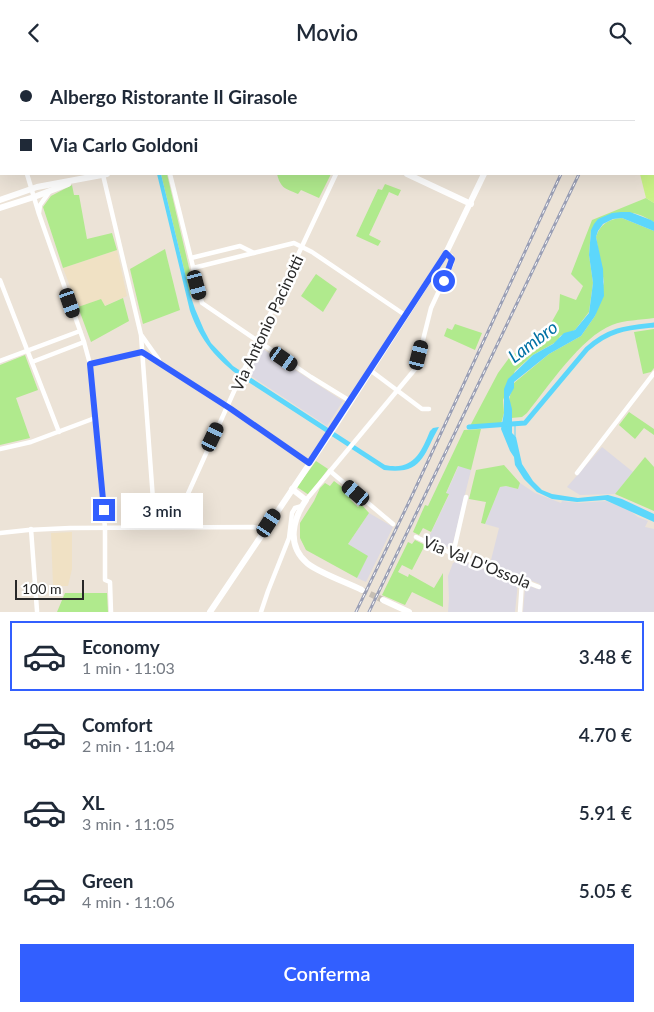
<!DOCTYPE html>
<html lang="it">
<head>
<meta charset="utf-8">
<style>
	body { margin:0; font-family:Lato,sans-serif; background:#f2f2f3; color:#1f2937; height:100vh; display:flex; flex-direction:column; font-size:19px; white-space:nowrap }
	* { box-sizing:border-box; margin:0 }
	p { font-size:16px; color:#747a83 }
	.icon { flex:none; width:28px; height:28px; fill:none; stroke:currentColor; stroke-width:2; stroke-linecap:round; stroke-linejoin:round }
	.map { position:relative; height:547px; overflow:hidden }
	.side { display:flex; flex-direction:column; background:#fff; flex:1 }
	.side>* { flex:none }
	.banner { position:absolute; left:0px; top:0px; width:655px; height:110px; box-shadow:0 5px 20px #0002; display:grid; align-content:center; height:110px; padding:0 20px; background:#fff }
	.scale { position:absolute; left:15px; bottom:12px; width:69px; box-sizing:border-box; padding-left:5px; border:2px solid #282828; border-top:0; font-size:14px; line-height:18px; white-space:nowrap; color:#282828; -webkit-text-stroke:4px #fff; paint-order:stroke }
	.end { position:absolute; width:22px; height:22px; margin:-11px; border:6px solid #325fff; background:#fff; box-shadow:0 0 0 2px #fff }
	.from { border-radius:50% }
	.bubble { position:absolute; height:35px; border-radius:0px; background:#fff; box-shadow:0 5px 20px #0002; font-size:16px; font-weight:600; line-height:35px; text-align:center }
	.car { position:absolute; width:15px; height:30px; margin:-15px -8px; border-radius:6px; box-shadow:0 0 4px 1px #0007; background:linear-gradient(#222 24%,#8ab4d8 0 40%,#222 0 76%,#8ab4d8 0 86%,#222 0) }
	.banner b { display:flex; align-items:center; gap:18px; height:48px; font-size:19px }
	.banner b+b { border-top:1px solid #e0e1e3 }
	.banner i { width:12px; height:12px; background:#1f2937 }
	ul { padding:9px 0 0; list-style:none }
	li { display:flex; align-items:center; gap:15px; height:70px; margin:0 10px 8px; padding:0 10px; border:2px solid transparent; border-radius:0px }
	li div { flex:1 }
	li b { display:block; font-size:19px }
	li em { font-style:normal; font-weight:600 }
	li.on { border-color:#325fff }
	li>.icon { width:45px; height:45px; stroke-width:1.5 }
	.cta { display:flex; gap:10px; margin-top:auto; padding:10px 20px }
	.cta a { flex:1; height:58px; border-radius:0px; background:#325fff; color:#fff; font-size:20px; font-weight:600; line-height:58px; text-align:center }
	header { display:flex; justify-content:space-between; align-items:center; height:65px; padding:0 20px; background:#fff; font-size:22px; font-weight:600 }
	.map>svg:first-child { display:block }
	.industrial { fill:#dcd9e3 }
	.education { fill:#f0e1c4 }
	.green { fill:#b0ea8d }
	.pitch { fill:#c9f387 }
	.water { fill:#5dd7fb }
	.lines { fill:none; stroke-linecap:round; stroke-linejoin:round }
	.stream { stroke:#5dd7fb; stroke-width:1 }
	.canal { stroke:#5dd7fb; stroke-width:5 }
	.secondary-tunnel { stroke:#c5beb4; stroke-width:6; stroke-dasharray:6 3; stroke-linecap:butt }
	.street { stroke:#fff; stroke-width:4.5 }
	.secondary { stroke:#fff; stroke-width:6 }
	.rail-casing { stroke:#9a9fb5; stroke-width:3 }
	.rail { stroke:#fff; stroke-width:1; stroke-dasharray:4; stroke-linecap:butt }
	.route { stroke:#325fff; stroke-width:6 }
	.labels { text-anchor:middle; stroke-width:5; stroke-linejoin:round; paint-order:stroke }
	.street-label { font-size:16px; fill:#282828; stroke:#fff }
	.water-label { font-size:18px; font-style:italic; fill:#0071a4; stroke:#fff }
</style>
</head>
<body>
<header><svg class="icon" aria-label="back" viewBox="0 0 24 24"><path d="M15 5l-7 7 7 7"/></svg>Movio<svg class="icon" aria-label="search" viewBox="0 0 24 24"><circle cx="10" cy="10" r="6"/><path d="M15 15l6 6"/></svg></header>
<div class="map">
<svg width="654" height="547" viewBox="0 0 654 547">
	<rect width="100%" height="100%" fill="#ece3d7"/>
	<!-- industrial -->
	<g class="industrial">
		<polygon points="260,282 343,336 327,361 248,309"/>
		<polygon points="602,382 633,407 615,429 580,430 567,422"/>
		<polygon points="459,400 471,405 453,478 448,482 428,474 449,430 446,429"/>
		<polygon points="520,418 535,428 561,438 562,436 579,438 606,436 629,445 638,452 648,456 645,462 654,464 654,547 523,547 525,524 530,521 537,524 540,519 490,499 499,463 485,459 500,422 506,421 518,424"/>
		<polygon points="369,448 393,462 366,517 357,513 367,491 348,479"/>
		<polygon points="459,495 518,517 515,547 448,547 449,533 448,511 453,498"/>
	</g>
	<!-- education -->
	<g class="education">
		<polygon points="117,185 127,231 104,241 101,234 78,242 63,203"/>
		<polygon points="72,467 72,504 68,521 53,521 51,468"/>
	</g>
	<!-- green -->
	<g class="green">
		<polygon points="161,109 167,109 195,228 190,229"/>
		<path d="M277 109H331L319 133 301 125 298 129C285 123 281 124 277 109Z"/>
		<polygon points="385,119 401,125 398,131 389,127 369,170 381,176 378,181 356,171 378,124 382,125"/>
		<polygon points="72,120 74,130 79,130 87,174 112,168 117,185 63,203 43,142 51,131"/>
		<path d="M646 133 654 138V157C624 139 617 149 591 165L589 190 593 218 589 247 575 265 560 271 558 276 533 290 515 306 503 335 504 348 501 359 470 361 498 308 509 293 550 260 559 244 560 229 576 235 583 221 571 209 592 155Z"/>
		<path d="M622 153 654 166V253C640 255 625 255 612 260 581 272 548 322 527 348L522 352 511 353C512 346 508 336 510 331 511 326 514 323 514 318L549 289 581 271 595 251 604 217 596 172C600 159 609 154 622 153Z"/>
		<polygon points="165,184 180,245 143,259 130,204"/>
		<polygon points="316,209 337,224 323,247 301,231"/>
		<polygon points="123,233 129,256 91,277 78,242 101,234 105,241"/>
		<polygon points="455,259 482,268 475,285 444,271 447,263 452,265"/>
		<polygon points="654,264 654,303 651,307 643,309 634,267"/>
		<polygon points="25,290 38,325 16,333 30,373 0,380 0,300"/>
		<polygon points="629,347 654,364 654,370 644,363 635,374 619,360"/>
		<polygon points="481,364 471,405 458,401 446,428 449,429 431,467 423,463 419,470 413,467 425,440 428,441 464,365"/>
		<polygon points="645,392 654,402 654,446 615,429"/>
		<polygon points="316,396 328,404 309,430 297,422"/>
		<polygon points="504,400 520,418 518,424 506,421 500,422 485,459 481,458 486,437 469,434 476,405"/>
		<polygon points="334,416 354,431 350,434 358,442 361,439 369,448 348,479 368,491 357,513 306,485 300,473 300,458 314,436 320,423 325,418 330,421"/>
		<polygon points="415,475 425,480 412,505 402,500 398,507 408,512 409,509 434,523 443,508 443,542 412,527 405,540 382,530 408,477 412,479"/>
		<polygon points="65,528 107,528 108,547 57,547"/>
	</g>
	<!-- pitch -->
	<polygon class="pitch" points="654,74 654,138 646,133 640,109 654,109"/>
	<!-- water -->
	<g class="water">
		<path d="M157 109H161L190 229 195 244 204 265 211 278 233 301 385 400C413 406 421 388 430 366L433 363 439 362C423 390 423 410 384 405L242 313C217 295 200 275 190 246Z"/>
		<polygon points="621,147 630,147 651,155 654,157 654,166 622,153 613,154 603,159 598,166 596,172 603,204 604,231 595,251 581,271 549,289 514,317 514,323 509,332 512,344 512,368 516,372 522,399 533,416 542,425 552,429 578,433 608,430 622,434 654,449 654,457 605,435 577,437 552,434 537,427 524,414 515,400 514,392 510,386 501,364 504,348 504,324 508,314 533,290 553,279 564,268 575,265 589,248 593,218 589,190 591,165 594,159 598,154 612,148"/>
	</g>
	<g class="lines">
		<!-- stream -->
		<polyline class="stream" points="515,371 515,360"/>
		<!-- canal -->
		<path class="canal" d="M469 362 525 358 587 284C609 264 626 263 654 260"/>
		<!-- secondary-tunnel -->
		<polyline class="secondary-tunnel" points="362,525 383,535"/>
		<!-- street -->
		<g class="street">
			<polyline points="283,0 284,1"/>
			<polyline points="374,0 374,1"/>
			<polyline points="183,1 187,0"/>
			<polyline points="429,1 429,0"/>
			<polyline points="589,1 589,0"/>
			<polyline points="0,24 1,28"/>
			<polyline points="0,48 1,47"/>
			<polyline points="27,109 39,149 84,277 90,299 105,463 105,515 110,517 111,547"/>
			<polyline points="170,109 202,238 311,312 350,336"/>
			<polyline points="103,110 141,270 155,462"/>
			<polyline points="39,148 40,140 50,126"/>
			<polyline points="191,193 240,181 254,188"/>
			<polyline points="193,203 294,178 312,187 405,250"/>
			<polyline points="0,215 59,367"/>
			<polyline points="142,271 159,295"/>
			<polyline points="0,296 80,266"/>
			<polyline points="32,297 84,277"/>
			<polyline points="90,299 142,287 231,344 309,398"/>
			<polyline points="370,305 422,344 429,344"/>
			<polyline points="0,384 31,377 95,353"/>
			<polyline points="330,406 393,459"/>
			<polyline points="577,408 654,308"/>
			<polyline points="306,435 416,303 431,243 452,198 451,191 446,188"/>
			<polyline points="173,462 240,313 336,109"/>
			<polyline points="31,464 37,546"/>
			<polyline points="0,468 28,465 70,463 253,462 265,464"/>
			<polyline points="416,472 453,489 539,522"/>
			<polyline points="453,489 466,432"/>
			<polyline points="261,547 268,526 289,473 292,448 295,443 302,441"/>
			<polyline points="520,547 522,516"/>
		</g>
		<!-- secondary -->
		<g class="secondary">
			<polyline points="534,1 535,0"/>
			<polyline points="407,109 471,139"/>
			<polyline points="0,135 37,122 107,109"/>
			<polyline points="0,143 34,132 68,119"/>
			<path d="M292 424 306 435C293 454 286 480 307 498 317 507 348 518 362 525"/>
			<polyline points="383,535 409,547"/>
			<polyline points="210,547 333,364 446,188 484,109"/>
		</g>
		<defs>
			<g id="rail">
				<polyline points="614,1 614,0"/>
				<polyline points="623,1 624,0"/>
				<polyline points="633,1 633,0"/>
				<polyline points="356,547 410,435 561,109"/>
				<polyline points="369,547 579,109"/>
			</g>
		</defs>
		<!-- rail casing -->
		<use href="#rail" class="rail-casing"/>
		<!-- rail -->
		<use href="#rail" class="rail"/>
	</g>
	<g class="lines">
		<!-- route -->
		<polyline class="route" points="104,445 90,299 142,287 231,344 309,398 446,188 452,194 444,216"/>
	</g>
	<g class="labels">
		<!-- street labels -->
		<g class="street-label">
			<text transform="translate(267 258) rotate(-65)" y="6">Via Antonio Pacinotti</text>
			<text transform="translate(477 497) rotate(22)" y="6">Via Val D'Ossola</text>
		</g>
		<!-- water labels -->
		<g class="water-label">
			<text transform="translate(533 277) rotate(-37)" y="6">Lambro</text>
		</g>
	</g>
</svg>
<div class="scale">100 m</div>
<i class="end from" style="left:444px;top:216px"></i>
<i class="end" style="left:104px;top:445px"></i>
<div class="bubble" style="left:121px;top:428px;width:82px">3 min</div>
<i class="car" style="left:197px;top:220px;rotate:165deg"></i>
<i class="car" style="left:70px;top:238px;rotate:161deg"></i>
<i class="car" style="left:419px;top:290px;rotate:14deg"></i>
<i class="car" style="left:284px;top:294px;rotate:125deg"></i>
<i class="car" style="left:213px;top:372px;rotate:25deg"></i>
<i class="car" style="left:356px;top:428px;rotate:310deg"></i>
<i class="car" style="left:269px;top:458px;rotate:33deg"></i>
<div class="banner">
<b><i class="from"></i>Albergo Ristorante Il Girasole</b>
<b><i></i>Via Carlo Goldoni</b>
</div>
</div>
<section class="side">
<ul>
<li class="on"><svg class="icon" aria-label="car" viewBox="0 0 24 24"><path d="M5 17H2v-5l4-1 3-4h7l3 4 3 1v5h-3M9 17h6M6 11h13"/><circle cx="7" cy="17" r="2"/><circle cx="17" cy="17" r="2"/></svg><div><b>Economy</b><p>1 min · 11:03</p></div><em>3.48 €</em></li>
<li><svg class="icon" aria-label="car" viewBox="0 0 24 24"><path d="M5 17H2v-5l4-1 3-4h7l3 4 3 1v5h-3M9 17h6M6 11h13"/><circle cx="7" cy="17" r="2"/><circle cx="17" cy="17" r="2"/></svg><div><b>Comfort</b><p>2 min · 11:04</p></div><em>4.70 €</em></li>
<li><svg class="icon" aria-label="car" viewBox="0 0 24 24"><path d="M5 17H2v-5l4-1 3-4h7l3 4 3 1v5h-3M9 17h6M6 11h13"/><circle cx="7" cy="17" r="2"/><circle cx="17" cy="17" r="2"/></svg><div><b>XL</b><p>3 min · 11:05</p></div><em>5.91 €</em></li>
<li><svg class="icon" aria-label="car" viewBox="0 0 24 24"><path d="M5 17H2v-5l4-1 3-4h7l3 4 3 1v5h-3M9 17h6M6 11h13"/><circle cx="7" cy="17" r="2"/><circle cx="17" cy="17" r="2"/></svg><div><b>Green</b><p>4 min · 11:06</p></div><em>5.05 €</em></li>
</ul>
<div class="cta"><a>Conferma</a></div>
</section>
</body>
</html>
